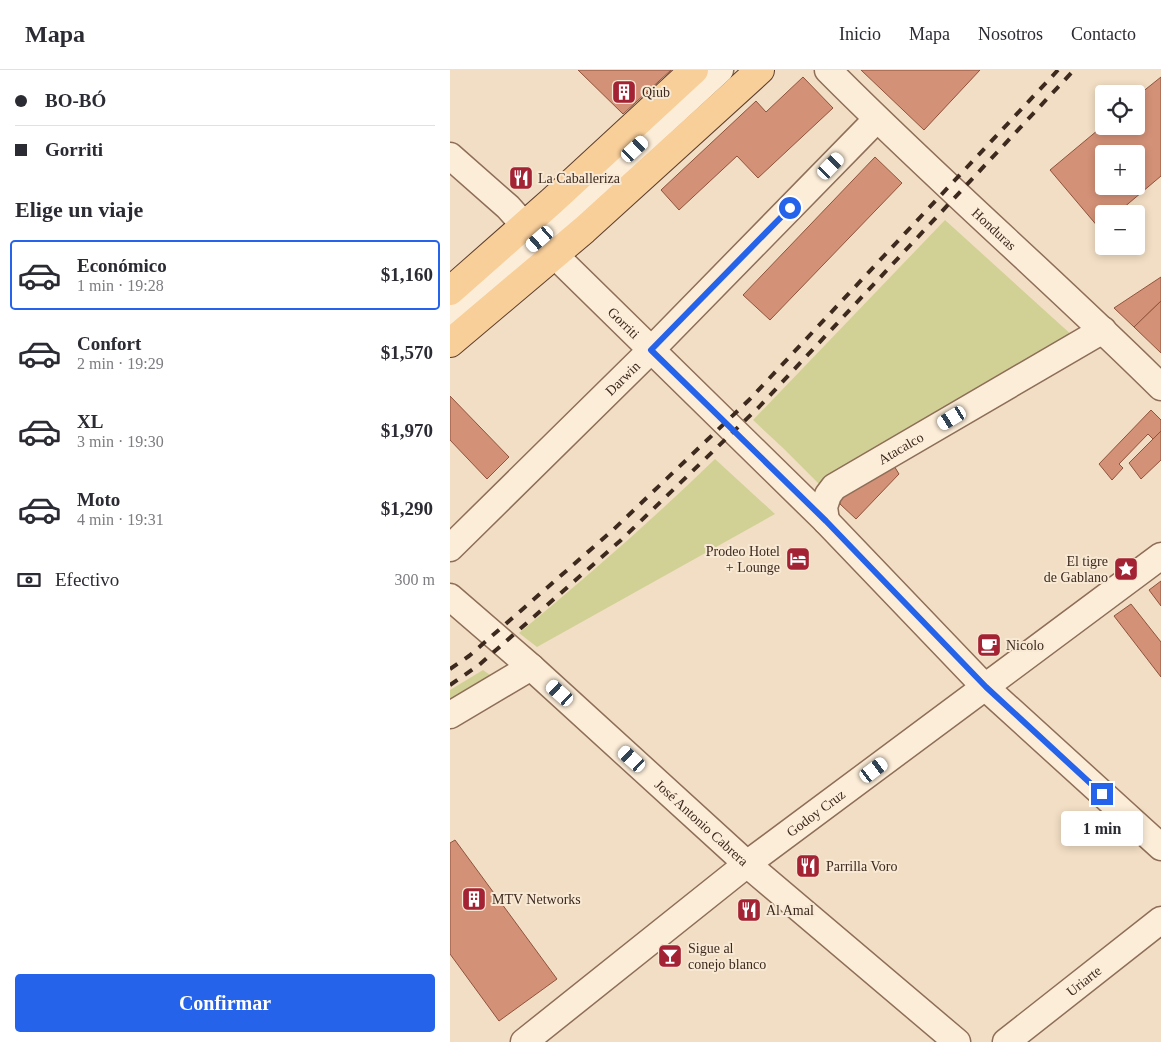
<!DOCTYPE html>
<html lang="es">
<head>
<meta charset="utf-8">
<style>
	body { margin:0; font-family:Georgia,serif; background:#f2f2f3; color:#2b2b33; height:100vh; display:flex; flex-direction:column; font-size:19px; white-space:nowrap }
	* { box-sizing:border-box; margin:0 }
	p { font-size:16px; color:#7c7c81 }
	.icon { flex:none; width:28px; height:28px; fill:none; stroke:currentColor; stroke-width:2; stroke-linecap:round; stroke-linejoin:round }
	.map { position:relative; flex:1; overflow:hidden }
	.panel { display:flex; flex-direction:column; background:#fff; width:450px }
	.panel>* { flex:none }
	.hud { display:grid; align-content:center; height:110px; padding:0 15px; background:#fff }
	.tools { position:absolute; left:645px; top:15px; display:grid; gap:10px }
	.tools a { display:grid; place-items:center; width:50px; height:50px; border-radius:5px; background:#fff; box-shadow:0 2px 8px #0003; font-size:25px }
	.end { position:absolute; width:22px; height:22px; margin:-11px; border:6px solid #2563eb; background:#fff; box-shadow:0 0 0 2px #fff }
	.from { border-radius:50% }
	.bubble { position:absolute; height:35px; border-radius:5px; background:#fff; box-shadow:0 2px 8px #0003; font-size:16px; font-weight:700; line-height:35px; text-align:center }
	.car { position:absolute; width:15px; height:30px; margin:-15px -8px; border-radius:6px; box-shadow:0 0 4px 1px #0007; background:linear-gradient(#fff 24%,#345 0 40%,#fff 0 76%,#345 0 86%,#fff 0) }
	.hud b { display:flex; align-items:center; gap:18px; height:48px; font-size:19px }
	.hud b+b { border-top:1px solid #e1e1e2 }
	.hud i { width:12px; height:12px; background:#2b2b33 }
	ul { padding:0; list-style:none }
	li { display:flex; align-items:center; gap:15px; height:70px; margin:0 10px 8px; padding:0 5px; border:2px solid transparent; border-radius:5px }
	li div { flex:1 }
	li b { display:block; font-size:19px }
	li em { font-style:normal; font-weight:700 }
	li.current { border-color:#2563eb }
	li>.icon { width:45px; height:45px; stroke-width:1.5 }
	h2 { padding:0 15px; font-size:22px; line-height:60px }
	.pay { display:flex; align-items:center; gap:12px; height:55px; padding:0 15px; font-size:19px }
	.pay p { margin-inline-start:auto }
	.primary-button { display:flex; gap:10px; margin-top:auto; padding:10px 15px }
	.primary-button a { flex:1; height:58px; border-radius:5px; background:#2563eb; color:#fff; font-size:20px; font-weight:700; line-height:58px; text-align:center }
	header { display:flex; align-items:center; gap:30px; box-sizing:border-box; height:70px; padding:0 25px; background:#fff; border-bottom:1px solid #e1e1e2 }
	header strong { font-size:24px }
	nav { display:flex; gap:28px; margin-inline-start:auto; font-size:18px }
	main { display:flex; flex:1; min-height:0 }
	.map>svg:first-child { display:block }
	.green { fill:#d1d196 }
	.building { fill:#d39177; stroke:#90533c; fill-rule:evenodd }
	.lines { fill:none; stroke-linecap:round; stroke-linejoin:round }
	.minor-casing { stroke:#8e6e58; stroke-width:29 }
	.major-casing { stroke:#5c3d2d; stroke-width:30 }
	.minor { stroke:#fcedd8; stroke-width:26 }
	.major { stroke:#f8ce99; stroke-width:28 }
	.rail { stroke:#3d291e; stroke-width:4; stroke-dasharray:9 9; stroke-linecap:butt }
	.route { stroke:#2563eb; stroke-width:6 }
	.labels { text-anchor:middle; stroke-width:4; stroke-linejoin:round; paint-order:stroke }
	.poi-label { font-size:14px; fill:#3d291e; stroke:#f8e9d4; text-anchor:start }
	.street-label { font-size:14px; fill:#3d291e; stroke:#f8e9d4 }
</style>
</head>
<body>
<header>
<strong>Mapa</strong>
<nav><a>Inicio</a><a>Mapa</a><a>Nosotros</a><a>Contacto</a></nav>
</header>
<main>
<section class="panel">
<div class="hud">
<b><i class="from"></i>BO-BÓ</b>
<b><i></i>Gorriti</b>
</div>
<h2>Elige un viaje</h2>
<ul>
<li class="current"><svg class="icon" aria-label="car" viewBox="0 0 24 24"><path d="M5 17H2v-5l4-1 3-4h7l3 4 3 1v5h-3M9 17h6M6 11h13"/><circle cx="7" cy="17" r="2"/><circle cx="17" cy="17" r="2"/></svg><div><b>Económico</b><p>1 min · 19:28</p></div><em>$1,160</em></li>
<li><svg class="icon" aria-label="car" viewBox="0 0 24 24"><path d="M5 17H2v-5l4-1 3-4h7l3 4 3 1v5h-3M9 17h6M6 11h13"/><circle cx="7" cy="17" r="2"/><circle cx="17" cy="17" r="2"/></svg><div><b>Confort</b><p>2 min · 19:29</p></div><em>$1,570</em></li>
<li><svg class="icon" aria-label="car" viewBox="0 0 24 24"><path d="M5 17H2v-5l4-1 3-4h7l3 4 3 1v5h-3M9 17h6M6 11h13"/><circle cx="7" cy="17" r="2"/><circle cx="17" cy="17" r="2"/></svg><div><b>XL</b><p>3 min · 19:30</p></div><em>$1,970</em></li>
<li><svg class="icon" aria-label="car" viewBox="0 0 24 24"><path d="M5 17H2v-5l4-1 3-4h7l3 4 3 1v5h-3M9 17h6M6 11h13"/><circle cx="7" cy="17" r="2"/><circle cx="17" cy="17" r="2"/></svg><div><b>Moto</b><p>4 min · 19:31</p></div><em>$1,290</em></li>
</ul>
<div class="pay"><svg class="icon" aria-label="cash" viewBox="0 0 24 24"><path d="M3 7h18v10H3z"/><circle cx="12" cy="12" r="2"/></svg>Efectivo<p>300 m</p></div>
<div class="primary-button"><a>Confirmar</a></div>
</section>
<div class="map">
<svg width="711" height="972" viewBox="0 0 711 972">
	<rect width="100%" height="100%" fill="#f2dec4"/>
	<!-- green -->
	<g class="green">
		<polygon points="495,150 624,267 372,417 333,378 303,350"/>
		<path d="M265 389 325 444 87 577 69 563C137 507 202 450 265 389Z"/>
		<polygon points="33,600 44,608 0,635 0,620"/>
	</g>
	<!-- building -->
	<g class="building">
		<polygon points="128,0 221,0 173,44"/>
		<polygon points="411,0 530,0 474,60"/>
		<polygon points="353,7 383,38 308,108 287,86 229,140 211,120 306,31 316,42"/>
		<path d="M711 7V106L666 144H654V154L649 158 600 100 654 55V56H686V27ZM654 84H686V116H654Z"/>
		<polygon points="425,87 452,113 320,250 293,225"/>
		<polygon points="711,207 711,231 684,257 664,238"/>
		<polygon points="711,231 711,283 684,257"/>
		<polygon points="0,326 59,387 37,409 0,370"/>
		<polygon points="701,340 711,350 711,361 703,369 698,364 669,394 673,398 662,410 649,394"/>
		<polygon points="711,361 711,390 691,409 679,393"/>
		<polygon points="441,391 449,404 406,449 390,434 391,420"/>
		<polygon points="711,511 711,536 699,520"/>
		<polygon points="681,534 711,572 711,607 664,546"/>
		<polygon points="5,770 107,909 49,951 0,884 0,773"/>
	</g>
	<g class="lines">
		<defs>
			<g id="minor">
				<path id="s1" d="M378 0C486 109 602 209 711 317"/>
				<path id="s2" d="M0 86 58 137 75 156 376 451 535 617 711 777"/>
				<polyline points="0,246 90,169 114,144 270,0"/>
				<path id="s3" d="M376 451 374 437 378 425 384 417 653 260"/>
				<path id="s4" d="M0 478 201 280 427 49"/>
				<path id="s5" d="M0 527 81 597 297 794 507 972"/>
				<polyline points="0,645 81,597"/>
				<path id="s6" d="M74 972 297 794 535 617 711 486"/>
				<path id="s7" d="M556 972 711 850"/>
			</g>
			<g id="major">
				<polyline points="0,221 102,131 244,0"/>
				<polyline points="0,273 134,160 310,0"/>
			</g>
		</defs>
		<!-- minor casing -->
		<use href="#minor" class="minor-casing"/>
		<!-- major casing -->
		<use href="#major" class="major-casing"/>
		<!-- minor -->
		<use href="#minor" class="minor"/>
		<!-- major -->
		<use href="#major" class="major"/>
		<!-- rail -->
		<g class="rail">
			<polyline points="0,599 19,586 163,460 300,329 608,0"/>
			<polyline points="0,615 29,595 170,471 309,337 624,0"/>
		</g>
	</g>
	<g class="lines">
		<!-- route -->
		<polyline class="route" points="340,138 201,280 376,451 536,617 652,724"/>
	</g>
	<!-- icons -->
	<defs>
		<symbol id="building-square" viewBox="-11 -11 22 22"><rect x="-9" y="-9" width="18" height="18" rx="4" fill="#a32334" stroke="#f8e9d4"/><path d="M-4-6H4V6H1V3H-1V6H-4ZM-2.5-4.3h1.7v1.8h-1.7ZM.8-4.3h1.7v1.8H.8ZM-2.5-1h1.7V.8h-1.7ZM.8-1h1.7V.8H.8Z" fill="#fff"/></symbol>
		<symbol id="restaurant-square" viewBox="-11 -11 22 22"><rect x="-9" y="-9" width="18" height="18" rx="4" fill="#a32334" stroke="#f8e9d4"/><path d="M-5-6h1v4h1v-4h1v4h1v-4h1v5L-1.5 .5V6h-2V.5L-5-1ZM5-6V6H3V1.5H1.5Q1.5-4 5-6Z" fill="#fff"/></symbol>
		<symbol id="hotel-square" viewBox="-11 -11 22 22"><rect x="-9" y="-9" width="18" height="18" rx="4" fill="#a32334" stroke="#f8e9d4"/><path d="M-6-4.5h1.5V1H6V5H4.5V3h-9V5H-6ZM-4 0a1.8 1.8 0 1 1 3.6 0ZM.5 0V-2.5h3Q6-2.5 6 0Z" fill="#fff"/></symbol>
		<symbol id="sight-square" viewBox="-11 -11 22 22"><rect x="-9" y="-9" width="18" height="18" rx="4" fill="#a32334" stroke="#f8e9d4"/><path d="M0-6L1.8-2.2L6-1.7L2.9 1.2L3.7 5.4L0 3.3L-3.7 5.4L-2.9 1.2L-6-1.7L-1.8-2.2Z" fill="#fff"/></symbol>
		<symbol id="cafe-square" viewBox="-11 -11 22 22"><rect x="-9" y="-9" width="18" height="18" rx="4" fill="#a32334" stroke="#f8e9d4"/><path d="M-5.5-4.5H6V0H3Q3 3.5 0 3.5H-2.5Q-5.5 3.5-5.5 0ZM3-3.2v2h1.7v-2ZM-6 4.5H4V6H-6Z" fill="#fff"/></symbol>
		<symbol id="bar-square" viewBox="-11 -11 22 22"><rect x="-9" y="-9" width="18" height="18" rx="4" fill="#a32334" stroke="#f8e9d4"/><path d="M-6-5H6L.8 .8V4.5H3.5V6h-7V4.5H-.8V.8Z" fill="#fff"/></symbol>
	</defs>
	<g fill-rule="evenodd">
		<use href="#building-square" x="160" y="8" width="28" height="28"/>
		<use href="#restaurant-square" x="57" y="94" width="28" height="28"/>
		<use href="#hotel-square" x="334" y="475" width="28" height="28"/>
		<use href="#sight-square" x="662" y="485" width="28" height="28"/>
		<use href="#cafe-square" x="525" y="561" width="28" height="28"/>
		<use href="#restaurant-square" x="344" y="782" width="28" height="28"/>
		<use href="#building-square" x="10" y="815" width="28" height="28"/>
		<use href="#restaurant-square" x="285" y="826" width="28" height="28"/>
		<use href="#bar-square" x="206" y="872" width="28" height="28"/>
	</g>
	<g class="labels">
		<!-- poi labels -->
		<g class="poi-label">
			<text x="192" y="27">Qiub</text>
			<text x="88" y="113">La Caballeriza</text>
			<text x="330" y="486" text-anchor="end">Prodeo Hotel<tspan x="330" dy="16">+ Lounge</tspan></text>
			<text x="658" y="496" text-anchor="end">El tigre<tspan x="658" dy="16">de Gablano</tspan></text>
			<text x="556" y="580">Nicolo</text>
			<text x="376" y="801">Parrilla Voro</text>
			<text x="42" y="834">MTV Networks</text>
			<text x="316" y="845">Al Amal</text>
			<text x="238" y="883">Sigue al<tspan x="238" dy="16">conejo blanco</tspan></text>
		</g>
		<!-- street labels -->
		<g class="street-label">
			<text dy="5" stroke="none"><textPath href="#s1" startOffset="230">Honduras</textPath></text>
			<text dy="5" stroke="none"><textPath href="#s2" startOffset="241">Gorriti</textPath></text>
			<text dy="5" stroke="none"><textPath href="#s4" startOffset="242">Darwin</textPath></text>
			<text dy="5" stroke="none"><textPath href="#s3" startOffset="114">Atacalco</textPath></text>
			<text dy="5" stroke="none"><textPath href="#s6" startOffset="371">Godoy Cruz</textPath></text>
			<text dy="5" stroke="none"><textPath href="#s5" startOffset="338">José Antonio Cabrera</textPath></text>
			<text dy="5" stroke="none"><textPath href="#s7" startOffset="99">Uriarte</textPath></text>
		</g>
	</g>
</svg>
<div class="tools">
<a><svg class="icon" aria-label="locate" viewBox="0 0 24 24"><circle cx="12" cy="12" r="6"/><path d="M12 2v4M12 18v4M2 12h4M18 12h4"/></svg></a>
<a>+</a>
<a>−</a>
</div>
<i class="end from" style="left:340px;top:138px"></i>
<i class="end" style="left:652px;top:724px"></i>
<div class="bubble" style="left:611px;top:741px;width:82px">1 min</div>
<i class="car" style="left:185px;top:79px;rotate:47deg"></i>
<i class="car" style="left:381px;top:96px;rotate:44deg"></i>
<i class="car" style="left:90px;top:169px;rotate:229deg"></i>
<i class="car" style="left:502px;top:348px;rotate:239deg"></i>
<i class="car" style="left:110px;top:623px;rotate:312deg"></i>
<i class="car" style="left:182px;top:689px;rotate:312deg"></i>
<i class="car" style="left:424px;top:700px;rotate:53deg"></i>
</div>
</main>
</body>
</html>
